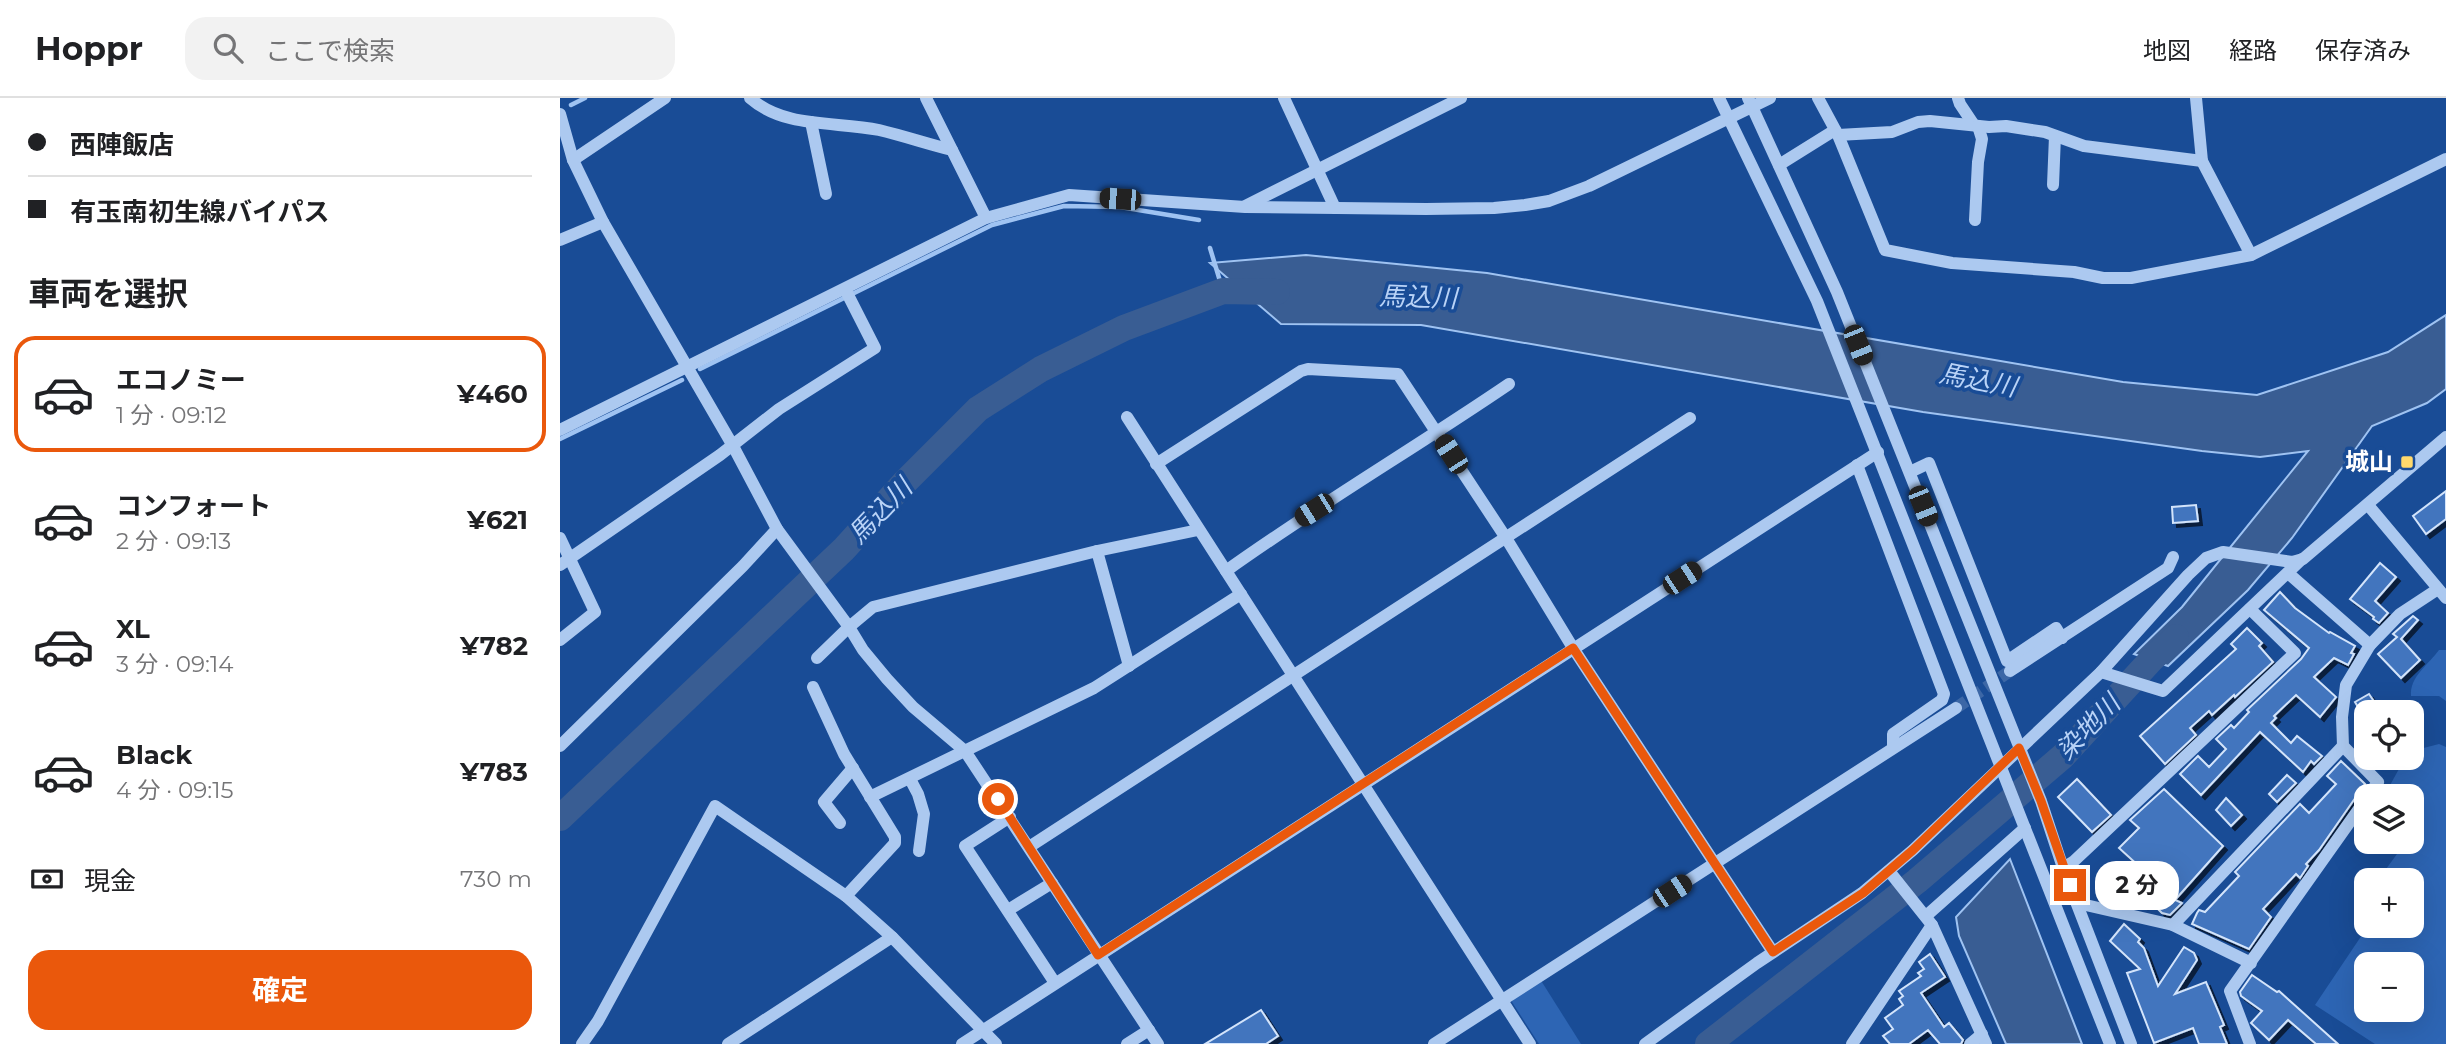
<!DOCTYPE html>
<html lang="ja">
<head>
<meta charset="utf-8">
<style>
	body { margin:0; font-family:Montserrat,"Noto Sans JP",sans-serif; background:#f2f2f2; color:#202124; height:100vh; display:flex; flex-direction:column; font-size:26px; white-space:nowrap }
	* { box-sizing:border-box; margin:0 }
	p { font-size:23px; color:#757577 }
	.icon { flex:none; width:38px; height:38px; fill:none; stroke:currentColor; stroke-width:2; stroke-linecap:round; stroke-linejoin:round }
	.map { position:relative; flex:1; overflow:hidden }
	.drawer { display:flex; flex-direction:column; background:#fff; width:560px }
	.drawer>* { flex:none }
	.hud { display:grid; align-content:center; height:154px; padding:0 28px; background:#fff }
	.tools { position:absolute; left:1794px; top:602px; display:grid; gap:14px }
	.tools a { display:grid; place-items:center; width:70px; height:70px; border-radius:14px; background:#fff; box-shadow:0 7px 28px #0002; font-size:35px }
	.end { position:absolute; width:32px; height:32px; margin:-16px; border:9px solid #ea580c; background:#fff; box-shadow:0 0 0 4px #fff }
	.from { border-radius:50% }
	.bubble { position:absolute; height:49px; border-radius:21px; background:#fff; box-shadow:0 7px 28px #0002; font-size:23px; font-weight:700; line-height:49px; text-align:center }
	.car { position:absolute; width:21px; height:42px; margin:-21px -10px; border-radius:9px; box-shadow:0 0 5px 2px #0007; background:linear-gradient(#222 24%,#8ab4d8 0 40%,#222 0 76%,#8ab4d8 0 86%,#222 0) }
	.hud b { display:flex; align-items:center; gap:24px; height:66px; font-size:26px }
	.hud b+b { border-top:2px solid #e0e0e0 }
	.hud i { width:18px; height:18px; background:#202124 }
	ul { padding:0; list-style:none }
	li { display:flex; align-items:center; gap:21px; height:116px; margin:0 14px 10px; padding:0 14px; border:4px solid transparent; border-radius:21px }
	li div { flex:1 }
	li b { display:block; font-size:26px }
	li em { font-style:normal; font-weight:700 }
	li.active { border-color:#ea580c }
	li>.icon { width:63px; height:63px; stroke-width:1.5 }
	h2 { padding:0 28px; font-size:32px; line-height:84px }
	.pay { display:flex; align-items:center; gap:18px; height:77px; padding:0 28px; font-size:26px }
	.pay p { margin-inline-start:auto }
	.action { display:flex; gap:14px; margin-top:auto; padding:14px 28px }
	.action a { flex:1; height:80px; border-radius:21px; background:#ea580c; color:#fff; font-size:28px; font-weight:700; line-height:80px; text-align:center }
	header { display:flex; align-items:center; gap:42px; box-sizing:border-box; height:98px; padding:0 35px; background:#fff; border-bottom:2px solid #e0e0e0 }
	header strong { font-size:33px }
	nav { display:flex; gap:38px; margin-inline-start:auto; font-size:24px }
	.search { width:490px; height:63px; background:#f2f2f2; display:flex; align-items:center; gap:18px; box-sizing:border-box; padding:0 24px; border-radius:21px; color:#757577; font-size:26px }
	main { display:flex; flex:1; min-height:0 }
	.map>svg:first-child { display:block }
	.green { fill:#2d65b4; fill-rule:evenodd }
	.water { fill:#395d93; stroke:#9fc3f2; stroke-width:2 }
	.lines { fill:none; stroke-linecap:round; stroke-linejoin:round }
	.stream { stroke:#9fc3f2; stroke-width:4.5 }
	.river { stroke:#395d93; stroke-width:26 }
	.building { fill:#4275be; stroke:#d3e4fb; stroke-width:2; filter:url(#shadow) }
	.minor-tunnel { stroke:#3c67a6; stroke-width:12; stroke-dasharray:12 6; stroke-linecap:butt }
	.minor { stroke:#acc9f0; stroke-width:12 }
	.route { stroke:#ea580c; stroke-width:9 }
	.poi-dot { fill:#ffd96c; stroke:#194c96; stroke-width:2.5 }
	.labels { text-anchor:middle; stroke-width:7; stroke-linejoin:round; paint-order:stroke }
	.poi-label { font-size:24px; font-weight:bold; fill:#fff; stroke:#194c96; text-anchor:end }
	.water-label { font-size:26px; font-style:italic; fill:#b9d3f7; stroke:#194c96 }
</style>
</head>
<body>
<header>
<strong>Hoppr</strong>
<div class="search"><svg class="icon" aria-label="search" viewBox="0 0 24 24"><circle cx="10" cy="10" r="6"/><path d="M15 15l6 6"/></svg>ここで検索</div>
<nav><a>地図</a><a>経路</a><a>保存済み</a></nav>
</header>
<main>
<section class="drawer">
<div class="hud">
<b><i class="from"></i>西陣飯店</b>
<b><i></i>有玉南初生線バイパス</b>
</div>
<h2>車両を選択</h2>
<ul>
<li class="active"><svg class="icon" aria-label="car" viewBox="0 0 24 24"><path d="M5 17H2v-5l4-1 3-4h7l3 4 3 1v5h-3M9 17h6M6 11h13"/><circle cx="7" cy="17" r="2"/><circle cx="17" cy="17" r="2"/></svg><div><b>エコノミー</b><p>1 分 · 09:12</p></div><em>¥460</em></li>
<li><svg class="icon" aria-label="car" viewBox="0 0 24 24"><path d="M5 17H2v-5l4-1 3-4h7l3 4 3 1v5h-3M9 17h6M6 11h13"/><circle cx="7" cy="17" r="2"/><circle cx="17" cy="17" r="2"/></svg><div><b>コンフォート</b><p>2 分 · 09:13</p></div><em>¥621</em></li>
<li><svg class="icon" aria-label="car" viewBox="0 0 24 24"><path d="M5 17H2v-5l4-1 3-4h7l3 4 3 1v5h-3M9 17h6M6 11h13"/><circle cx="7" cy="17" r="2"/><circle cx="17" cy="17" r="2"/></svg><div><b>XL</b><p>3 分 · 09:14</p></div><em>¥782</em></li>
<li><svg class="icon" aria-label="car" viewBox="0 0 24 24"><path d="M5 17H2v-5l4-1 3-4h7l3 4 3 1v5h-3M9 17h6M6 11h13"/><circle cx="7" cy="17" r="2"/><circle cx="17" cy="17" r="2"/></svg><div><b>Black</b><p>4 分 · 09:15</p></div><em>¥783</em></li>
</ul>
<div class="pay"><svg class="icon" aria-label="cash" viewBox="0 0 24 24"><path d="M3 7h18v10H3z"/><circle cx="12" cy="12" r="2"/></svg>現金<p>730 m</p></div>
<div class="action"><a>確定</a></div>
</section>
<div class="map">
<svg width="1886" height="946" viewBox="0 0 1886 946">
	<defs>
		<filter id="shadow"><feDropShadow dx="4" dy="4" stdDeviation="0" flood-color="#0009"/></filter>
	</defs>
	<rect width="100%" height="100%" fill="#194c96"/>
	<!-- green -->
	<g class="green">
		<path d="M1879 552H1886V603L1879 598H1851C1849 579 1869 566 1879 552Z"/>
		<path d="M1879 646 1886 649V946H1815L1755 907 1808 828H1852V782H1818L1837 756 1835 744H1852V698H1830L1829 689 1845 660H1852V653ZM1852 866V912H1806V866Z"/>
		<polygon points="980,881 1021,946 979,946 952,904 954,898"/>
	</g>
	<!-- water -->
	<g class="water">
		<polygon points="746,157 927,175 1563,284 1697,297 1828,254 1886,217 1886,291 1867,305 1812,328 1732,440 1688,492 1608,568 1574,556 1622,509 1748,353 1700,359 1642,353 1363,314 861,227 721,226 650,165"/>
		<polygon points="1450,761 1522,946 1446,946 1399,838 1396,819"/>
	</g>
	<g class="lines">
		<!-- stream -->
		<g class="stream">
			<polyline points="11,7 25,0"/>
			<polyline points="650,150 663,193"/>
			<polyline points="140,271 432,127 504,108 560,109 639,122"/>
			<polyline points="0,341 122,282"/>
		</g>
		<!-- river -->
		<g class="river">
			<polyline points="0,720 284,451 344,385 418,311 481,271 564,230 663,193 717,194"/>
			<polyline points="1148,946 1357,783 1503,658 1591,562 1616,539"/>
		</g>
	</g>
	<!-- building -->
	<g class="building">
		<polygon points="1886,393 1886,421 1866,436 1853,418"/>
		<polygon points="1636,407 1638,423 1613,425 1612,409"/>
		<polygon points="1820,465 1836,479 1815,503 1828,515 1819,525 1813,521 1814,519 1790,501"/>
		<polygon points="1720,494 1735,510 1769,535 1770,534 1795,548 1791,555 1794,556 1788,567 1774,560 1754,579 1776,599 1760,619 1736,597 1714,618 1716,620 1711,625 1731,645 1737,638 1762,658 1754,666 1751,663 1743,674 1700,634 1641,697 1620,676 1638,658 1649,669 1666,651 1656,641 1671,627 1674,630 1689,614 1687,612 1741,561 1749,550 1704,512"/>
		<polygon points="1853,518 1858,522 1841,541 1860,562 1841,580 1818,556 1837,539 1833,536"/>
		<polygon points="1687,530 1702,545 1699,548 1713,564 1675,599 1674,597 1652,617 1649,613 1630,630 1636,637 1605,666 1580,638 1676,551 1671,546"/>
		<polygon points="1809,596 1821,614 1801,614 1795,604"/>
		<polygon points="1781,663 1805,686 1759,752 1746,766 1748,768 1740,780 1736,776 1703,811 1711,819 1689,851 1632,826 1637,815 1639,812 1645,814 1679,778 1675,774 1740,706 1749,715 1776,686 1767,678"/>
		<polygon points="1727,677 1736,685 1717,704 1709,696"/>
		<polygon points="1517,681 1551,717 1532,734 1498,699"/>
		<polygon points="1604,691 1663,748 1615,802 1622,805 1610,817 1602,815 1589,802 1584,807 1573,796 1591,779 1559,750 1579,730 1570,722"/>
		<polygon points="1666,700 1682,717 1671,728 1656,712"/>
		<polygon points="1564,826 1580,841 1578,844 1584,850 1598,888 1624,849 1634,855 1637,862 1615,896 1646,884 1664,927 1660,929 1667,946 1639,946 1633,930 1594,945 1567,875 1580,871 1550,843"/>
		<polygon points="1370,856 1385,879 1361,895 1384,929 1389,925 1403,942 1401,946 1380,946 1368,932 1349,946 1330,946 1323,938 1333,931 1325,920 1343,907 1339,901 1343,898 1339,893 1361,878 1358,875 1364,871 1359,864"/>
		<polygon points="1692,877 1717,894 1719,893 1778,946 1756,946 1728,922 1709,942 1691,925 1702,913 1681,898 1680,894"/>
		<polygon points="701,912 718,938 706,946 645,946"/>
	</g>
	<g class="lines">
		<!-- minor-tunnel -->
		<polyline class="minor-tunnel" points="1396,610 1450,573"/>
		<!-- minor -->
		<g class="minor">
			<path d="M190 0C225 31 277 23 319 32 344 38 368 46 392 52"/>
			<polyline points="366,0 426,120"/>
			<polyline points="724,0 775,110"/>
			<polyline points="1159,0 1257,203 1550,946"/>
			<polyline points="1188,0 1277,194 1481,703 1503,770 1571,946"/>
			<polyline points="1258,0 1278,37 1325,152 1392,165 1514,174 1543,180 1571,180 1691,157 1886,61"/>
			<polyline points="1398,0 1400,6 1414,27"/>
			<polyline points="1636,0 1642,63 1691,157"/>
			<polyline points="0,16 13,62 43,124 173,348 217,431 289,529 303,552 327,581 353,609 405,653 598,946"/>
			<polyline points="251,24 266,96"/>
			<polyline points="1278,37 1332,34 1358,24 1370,23 1429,29 1446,28 1485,34 1524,48 1642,63"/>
			<polyline points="13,62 105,0"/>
			<polyline points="1219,67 1275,32"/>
			<polyline points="1493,87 1495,38"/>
			<polyline points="685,108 901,0"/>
			<polyline points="1415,122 1418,64 1422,41 1418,28"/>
			<polyline points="0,142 43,124"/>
			<polyline points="567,319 970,946"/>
			<polyline points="0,332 426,120 509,97 685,109 866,111 934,110 965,107 989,103 1029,88 1210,0"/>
			<polyline points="596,366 741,273 748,271 838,276 946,440 1013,550 1213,854"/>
			<polyline points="1297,367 1384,596 1382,602 1333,636 1333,649"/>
			<polyline points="1350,374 1369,365 1447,563 1496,530 1502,540"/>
			<polyline points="1808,407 1886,500"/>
			<polyline points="0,440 35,514 0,542"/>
			<polyline points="537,453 569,568"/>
			<polyline points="0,467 160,357 219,311 315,250 285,191"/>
			<path d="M666 473C758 407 855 350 949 286"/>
			<polyline points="1728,475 1810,547"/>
			<polyline points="257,560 289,529 313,509 537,453 638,432"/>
			<polyline points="1450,573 1608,470 1613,459"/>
			<polyline points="1541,574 1603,593 1742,461"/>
			<polyline points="253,589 284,656 335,739 335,745 286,798"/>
			<polyline points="0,648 183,468 217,431"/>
			<polyline points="350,681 358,696 364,716 359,753"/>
			<polyline points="1808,698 1818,684 1783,648 1782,619 1786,587 1810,547 1840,516 1878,491"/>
			<polyline points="310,699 534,590 681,496"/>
			<polyline points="450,719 405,748 495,885"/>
			<polyline points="280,725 264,704 293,670"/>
			<polyline points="469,749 1130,320"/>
			<polyline points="1503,770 1513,764 1735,555 1690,511"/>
			<polyline points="1329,773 1372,827 1426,946"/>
			<polyline points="1517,805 1613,827 1691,865"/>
			<polyline points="448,812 492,785"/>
			<polyline points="1366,818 1465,730"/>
			<polyline points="1613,827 1783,648"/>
			<polyline points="22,946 38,923 155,708 286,798 332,839 436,946"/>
			<polyline points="168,946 332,839"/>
			<polyline points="402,946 1318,354"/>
			<polyline points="567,946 589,932"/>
			<polyline points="874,946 1396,610"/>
			<polyline points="1085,946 1197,865 1302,795 1353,752 1541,574 1628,477 1646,460 1663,454 1732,464 1743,461 1886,339"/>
			<polyline points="1292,946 1372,827"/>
			<polyline points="1410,946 1422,936"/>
			<polyline points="1690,946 1670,893 1806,701"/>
		</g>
	</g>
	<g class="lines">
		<!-- route -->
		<polyline class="route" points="438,701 538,857 1013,550 1213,854 1303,795 1353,752 1459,650 1481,703 1510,787"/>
	</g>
	<!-- markers -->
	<rect class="poi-dot" x="1840" y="357" width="14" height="14" rx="3.5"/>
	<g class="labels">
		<!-- poi labels -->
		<g class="poi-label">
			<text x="1833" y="372">城山</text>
		</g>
		<!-- water labels -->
		<g class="water-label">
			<text transform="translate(858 199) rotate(2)" y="9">馬込川</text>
			<text transform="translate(1418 282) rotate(11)" y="9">馬込川</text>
			<text transform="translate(320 413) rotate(-46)" y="9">馬込川</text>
			<text transform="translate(1528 629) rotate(-46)" y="9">染地川</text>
		</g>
	</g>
</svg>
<div class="tools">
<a><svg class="icon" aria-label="locate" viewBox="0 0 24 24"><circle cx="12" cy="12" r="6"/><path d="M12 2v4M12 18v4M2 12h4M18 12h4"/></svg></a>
<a><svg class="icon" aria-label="layers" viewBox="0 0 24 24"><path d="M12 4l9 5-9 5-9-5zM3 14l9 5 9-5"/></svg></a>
<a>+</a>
<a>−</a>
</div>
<i class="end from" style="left:438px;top:701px"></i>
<i class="end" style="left:1510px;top:787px"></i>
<div class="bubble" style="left:1535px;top:763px;width:84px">2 分</div>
<i class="car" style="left:560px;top:101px;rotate:274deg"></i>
<i class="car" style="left:1298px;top:247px;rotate:158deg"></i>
<i class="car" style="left:891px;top:356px;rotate:327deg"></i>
<i class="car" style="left:1363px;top:408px;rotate:158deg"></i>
<i class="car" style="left:754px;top:412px;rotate:238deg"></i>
<i class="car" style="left:1122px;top:480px;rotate:57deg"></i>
<i class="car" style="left:1112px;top:793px;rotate:57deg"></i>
</div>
</main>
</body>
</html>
